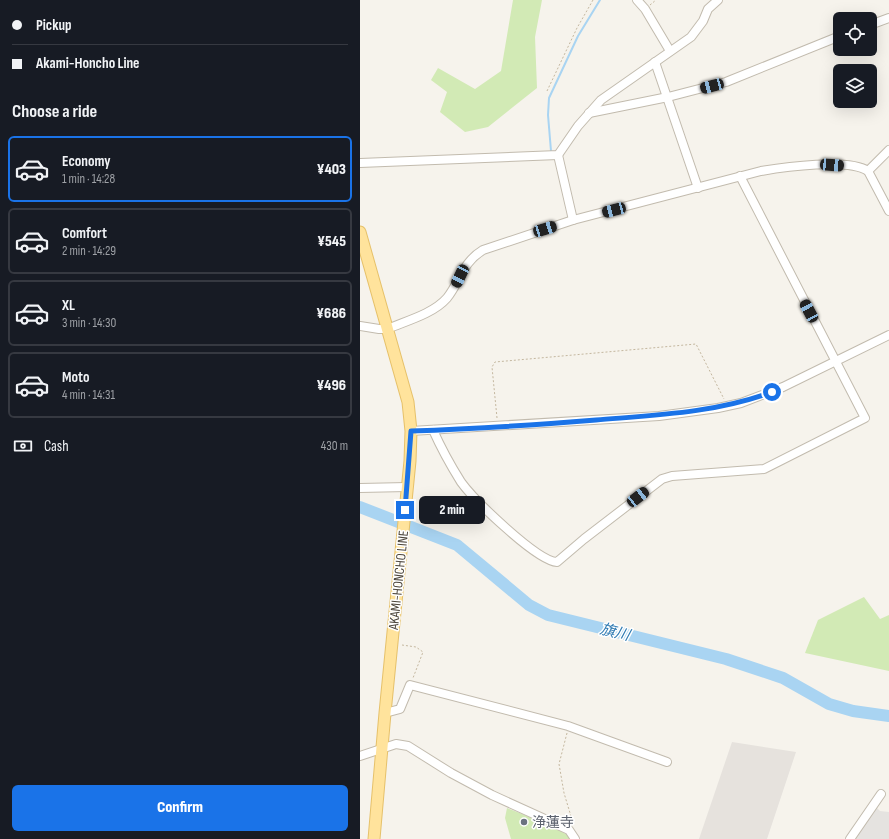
<!DOCTYPE html>
<html lang="en">
<head>
<meta charset="utf-8">
<style>
	body { margin:0; font-family:"Sofia Sans Condensed","Noto Sans JP",sans-serif; background:#242831; color:#f1f3f6; height:100vh; display:flex; flex-direction:column; font-size:15px; white-space:nowrap }
	* { box-sizing:border-box; margin:0 }
	p { font-size:13px; color:#9ea1a6 }
	.icon { flex:none; width:22px; height:22px; fill:none; stroke:currentColor; stroke-width:2; stroke-linecap:round; stroke-linejoin:round }
	.map { position:relative; flex:1; overflow:hidden }
	.panel { display:flex; flex-direction:column; background:#171b24; width:360px }
	.panel>* { flex:none }
	.top-card { display:grid; align-content:center; height:88px; padding:0 12px; background:#171b24 }
	.buttons { position:absolute; left:473px; top:12px; display:grid; gap:8px }
	.buttons a { display:grid; place-items:center; width:44px; height:44px; border-radius:6px; background:#171b24; box-shadow:0 4px 16px #0002; font-size:20px }
	.end { position:absolute; width:18px; height:18px; margin:-9px; border:5px solid #1a73e8; background:#fff; box-shadow:0 0 0 2px #fff }
	.from { border-radius:50% }
	.bubble { position:absolute; height:28px; border-radius:6px; background:#171b24; box-shadow:0 4px 16px #0002; font-size:13px; font-weight:800; line-height:28px; text-align:center }
	.car { position:absolute; width:12px; height:24px; margin:-12px -6px; border-radius:5px; box-shadow:0 0 3px 1px #0007; background:linear-gradient(#222 24%,#8ab4d8 0 40%,#222 0 76%,#8ab4d8 0 86%,#222 0) }
	.top-card b { display:flex; align-items:center; gap:14px; height:38px; font-size:15px }
	.top-card b+b { border-top:1px solid #363941 }
	.top-card i { width:10px; height:10px; background:#f1f3f6 }
	ul { padding:0; list-style:none }
	li { display:flex; align-items:center; gap:12px; height:66px; margin:0 8px 6px; padding:0 4px; border:2px solid #363941; border-radius:6px }
	li div { flex:1 }
	li b { display:block; font-size:15px }
	li em { font-style:normal; font-weight:800 }
	li.current { border-color:#1a73e8 }
	li>.icon { width:36px; height:36px; stroke-width:1.5 }
	h2 { padding:0 12px; font-size:18px; line-height:48px }
	.pay { display:flex; align-items:center; gap:10px; height:44px; padding:0 12px; font-size:15px }
	.pay p { margin-inline-start:auto }
	.cta { display:flex; gap:8px; margin-top:auto; padding:8px 12px }
	.cta a { flex:1; height:46px; border-radius:6px; background:#1a73e8; color:#fff; font-size:16px; font-weight:800; line-height:46px; text-align:center }
	main { display:flex; flex:1; min-height:0 }
	.map>svg:first-child { display:block }
	.industrial { fill:#e6e2dd }
	.green { fill:#d2eab5 }
	.parking { fill:#e5e3e0 }
	.lines { fill:none; stroke-linecap:round; stroke-linejoin:round }
	.stream { stroke:#a9d4f2; stroke-width:2 }
	.river { stroke:#a9d4f2; stroke-width:12 }
	.minor-casing { stroke:#c2bbae; stroke-width:10 }
	.major-casing { stroke:#e6c16a; stroke-width:13 }
	.path { stroke:#c4b79f; stroke-width:1; stroke-dasharray:2 2; stroke-linecap:butt }
	.minor { stroke:#fff; stroke-width:8 }
	.major { stroke:#ffe39c; stroke-width:11 }
	.route { stroke:#1a73e8; stroke-width:5 }
	.worship-dot { fill:#6b7280; stroke:#fff; stroke-width:1.5 }
	.labels { text-anchor:middle; stroke-width:3; stroke-linejoin:round; paint-order:stroke }
	.street-label { font-size:14px; fill:#4b4439; stroke:#fff }
	.worship-label { font-size:14px; fill:#5b616d; stroke:#fff; text-anchor:start }
	.water-label { font-size:15px; font-style:italic; fill:#2e7ab2; stroke:#fff }
</style>
</head>
<body>
<main>
<section class="panel">
<div class="top-card">
<b><i class="from"></i>Pickup</b>
<b><i></i>Akami-Honcho Line</b>
</div>
<h2>Choose a ride</h2>
<ul>
<li class="current"><svg class="icon" aria-label="car" viewBox="0 0 24 24"><path d="M5 17H2v-5l4-1 3-4h7l3 4 3 1v5h-3M9 17h6M6 11h13"/><circle cx="7" cy="17" r="2"/><circle cx="17" cy="17" r="2"/></svg><div><b>Economy</b><p>1 min · 14:28</p></div><em>¥403</em></li>
<li><svg class="icon" aria-label="car" viewBox="0 0 24 24"><path d="M5 17H2v-5l4-1 3-4h7l3 4 3 1v5h-3M9 17h6M6 11h13"/><circle cx="7" cy="17" r="2"/><circle cx="17" cy="17" r="2"/></svg><div><b>Comfort</b><p>2 min · 14:29</p></div><em>¥545</em></li>
<li><svg class="icon" aria-label="car" viewBox="0 0 24 24"><path d="M5 17H2v-5l4-1 3-4h7l3 4 3 1v5h-3M9 17h6M6 11h13"/><circle cx="7" cy="17" r="2"/><circle cx="17" cy="17" r="2"/></svg><div><b>XL</b><p>3 min · 14:30</p></div><em>¥686</em></li>
<li><svg class="icon" aria-label="car" viewBox="0 0 24 24"><path d="M5 17H2v-5l4-1 3-4h7l3 4 3 1v5h-3M9 17h6M6 11h13"/><circle cx="7" cy="17" r="2"/><circle cx="17" cy="17" r="2"/></svg><div><b>Moto</b><p>4 min · 14:31</p></div><em>¥496</em></li>
</ul>
<div class="pay"><svg class="icon" aria-label="cash" viewBox="0 0 24 24"><path d="M3 7h18v10H3z"/><circle cx="12" cy="12" r="2"/></svg>Cash<p>430 m</p></div>
<div class="cta"><a>Confirm</a></div>
</section>
<div class="map">
<svg width="529" height="839" viewBox="0 0 529 839">
	<rect width="100%" height="100%" fill="#f6f3ec"/>
	<!-- industrial -->
	<polygon class="industrial" points="372,742 436,752 407,839 339,839"/>
	<!-- green -->
	<g class="green">
		<polygon points="153,0 182,0 175,37 177,88 128,127 105,132 80,112 87,92 71,80 78,68 115,89 141,71"/>
		<polygon points="504,597 520,619 529,615 529,671 445,653 458,620"/>
		<polygon points="147,808 191,825 209,836 211,839 151,839 145,818"/>
	</g>
	<!-- parking -->
	<polygon class="parking" points="516,807 520,811 529,812 529,839 494,839"/>
	<g class="lines">
		<!-- stream -->
		<polyline class="stream" points="191,151 188,115 189,98 218,36 240,0"/>
		<!-- river -->
		<polyline class="river" points="0,507 97,545 169,605 188,615 366,659 423,678 469,704 493,711 529,716"/>
		<defs>
			<g id="minor">
				<polyline points="277,0 285,9 310,51"/>
				<polyline points="510,25 529,18"/>
				<polyline points="295,62 338,188"/>
				<polyline points="229,113 308,97 366,82 480,36"/>
				<polyline points="198,155 213,220"/>
				<polyline points="0,163 198,155 218,126 241,100 331,37 343,21 348,9 358,0"/>
				<polyline points="508,171 529,150"/>
				<path d="M0 326 19 329H27C46 321 73 314 87 298 101 280 102 263 123 250L213 220 401 171C424 167 489 158 508 171L529 211"/>
				<path d="M73 430C81 448 91 466 101 482 114 500 177 561 197 562L224 539 302 479 312 476 404 469 505 418 380 176"/>
				<polyline points="51,431 299,416 358,408 381,403 423,387 529,335"/>
				<polyline points="0,488 47,487"/>
				<polyline points="25,713 40,709 50,685 208,726 307,762"/>
				<polyline points="0,756 36,744 48,746 91,773 132,795 209,830 215,839"/>
				<polyline points="490,839 521,794"/>
			</g>
			<polyline id="major" points="0,232 48,402 51,431 50,461 25,713 14,839"/>
		</defs>
		<!-- minor casing -->
		<use href="#minor" class="minor-casing"/>
		<!-- major casing -->
		<use href="#major" class="major-casing"/>
		<!-- path -->
		<g class="path">
			<polyline points="290,5 296,0"/>
			<polyline points="187,91 217,28 233,0"/>
			<polyline points="137,418 132,367 135,362 336,344 364,399"/>
			<polyline points="42,645 56,647 63,652 53,678"/>
			<polyline points="207,733 199,764 204,793 213,823"/>
		</g>
		<!-- minor -->
		<use href="#minor" class="minor"/>
		<!-- major -->
		<use href="#major" class="major"/>
	</g>
	<g class="lines">
		<!-- route -->
		<path class="route" d="M45 510 51 431C113 429 175 425 236 420 296 415 355 413 412 392"/>
	</g>
	<!-- markers -->
	<circle class="worship-dot" cx="164" cy="822" r="4"/>
	<g class="labels">
		<!-- street labels -->
		<g class="street-label">
			<text transform="translate(38 580) rotate(-84)" y="5">AKAMI-HONCHO LINE</text>
		</g>
		<!-- worship labels -->
		<g class="worship-label">
			<text x="172" y="827">浄蓮寺</text>
		</g>
		<!-- water labels -->
		<g class="water-label">
			<text transform="translate(255 632) rotate(14)" y="5">旗川</text>
		</g>
	</g>
</svg>
<div class="buttons">
<a><svg class="icon" aria-label="locate" viewBox="0 0 24 24"><circle cx="12" cy="12" r="6"/><path d="M12 2v4M12 18v4M2 12h4M18 12h4"/></svg></a>
<a><svg class="icon" aria-label="layers" viewBox="0 0 24 24"><path d="M12 4l9 5-9 5-9-5zM3 14l9 5 9-5"/></svg></a>
</div>
<i class="end from" style="left:412px;top:392px"></i>
<i class="end" style="left:45px;top:510px"></i>
<div class="bubble" style="left:59px;top:496px;width:66px">2 min</div>
<i class="car" style="left:352px;top:86px;rotate:255deg"></i>
<i class="car" style="left:472px;top:165px;rotate:94deg"></i>
<i class="car" style="left:254px;top:210px;rotate:255deg"></i>
<i class="car" style="left:185px;top:229px;rotate:73deg"></i>
<i class="car" style="left:100px;top:276px;rotate:206deg"></i>
<i class="car" style="left:449px;top:311px;rotate:332deg"></i>
<i class="car" style="left:278px;top:497px;rotate:52deg"></i>
</div>
</main>
</body>
</html>
